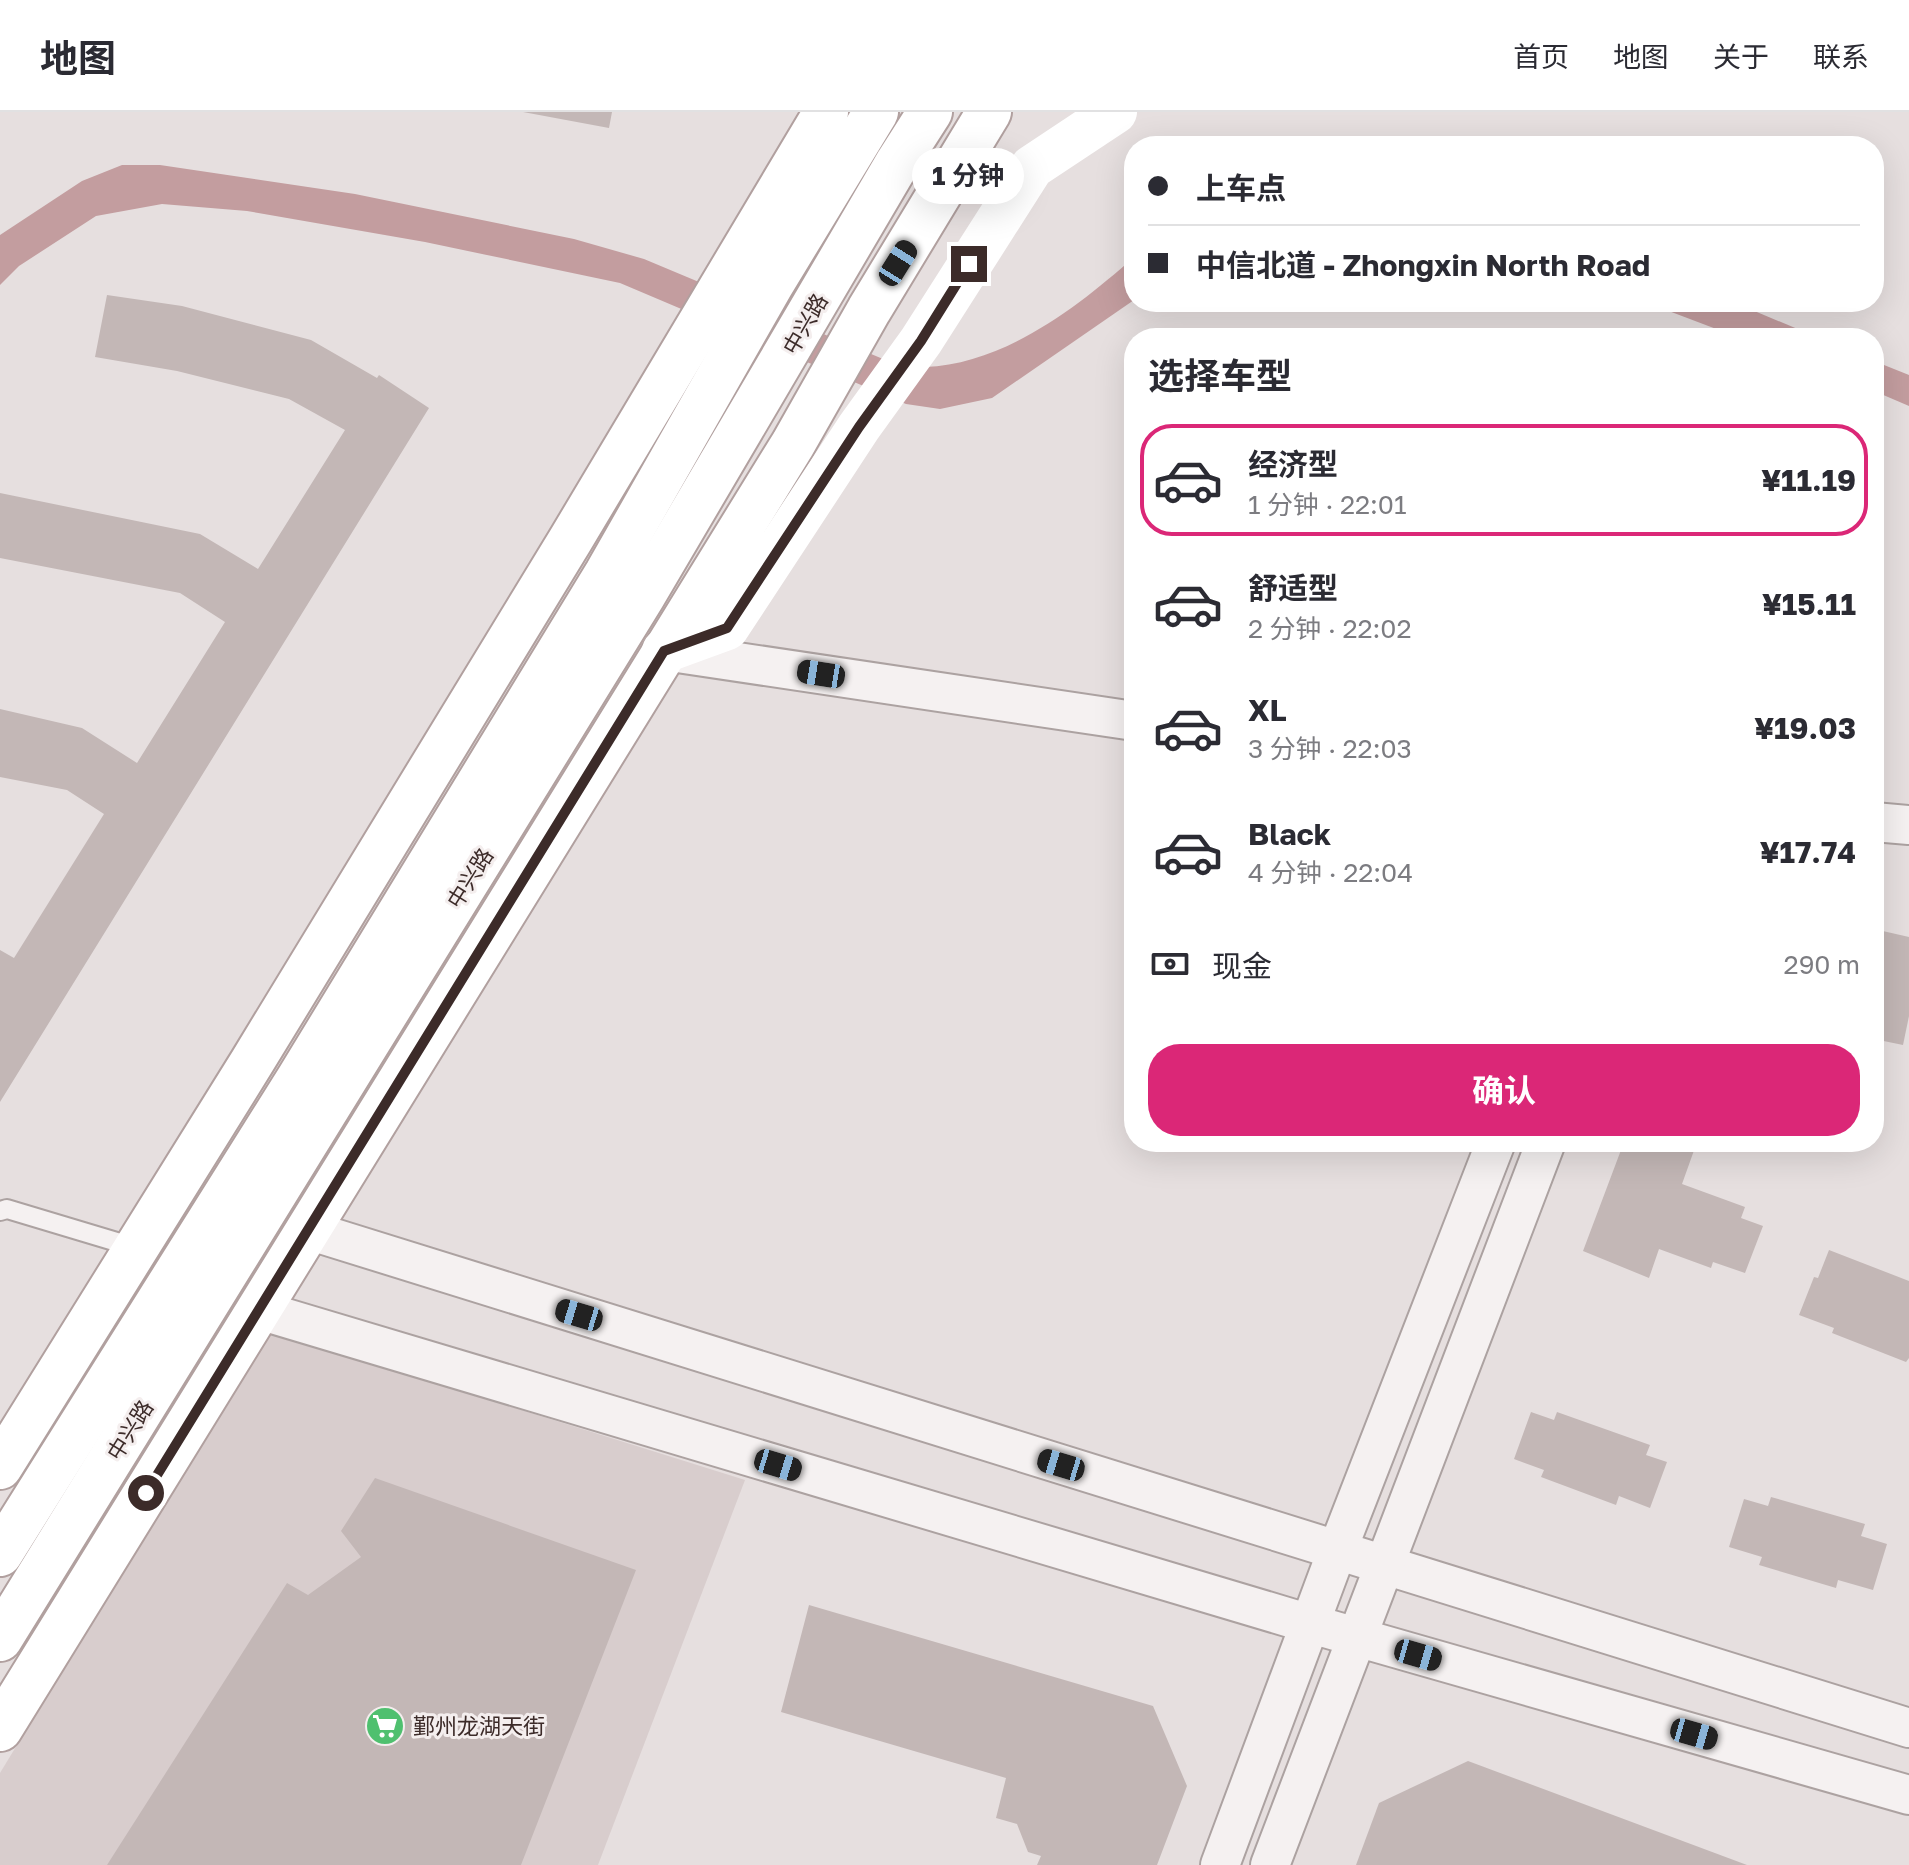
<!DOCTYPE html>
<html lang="zh">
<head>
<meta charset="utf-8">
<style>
	body { margin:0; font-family:"Golos Text","Noto Sans SC",sans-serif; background:#f7f7f7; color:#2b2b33; height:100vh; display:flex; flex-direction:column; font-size:30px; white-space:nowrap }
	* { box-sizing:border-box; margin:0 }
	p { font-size:26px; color:#7c7c81 }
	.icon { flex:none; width:44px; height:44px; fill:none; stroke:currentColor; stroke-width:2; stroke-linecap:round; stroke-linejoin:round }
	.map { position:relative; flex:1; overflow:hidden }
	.drawer { position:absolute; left:1124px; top:216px; width:760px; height:824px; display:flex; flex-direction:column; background:#fff; border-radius:32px; box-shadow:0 8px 32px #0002 }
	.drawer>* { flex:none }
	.top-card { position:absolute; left:1124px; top:24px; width:760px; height:176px; border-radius:32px; box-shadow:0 8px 32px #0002; display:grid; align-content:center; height:176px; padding:0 24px; background:#fff }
	.end { position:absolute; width:36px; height:36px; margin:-18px; border:10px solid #3c2b29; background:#fff; box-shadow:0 0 0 4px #fff }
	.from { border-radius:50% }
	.bubble { position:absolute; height:56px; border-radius:28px; background:#fff; box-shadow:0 8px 32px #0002; font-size:26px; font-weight:700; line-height:56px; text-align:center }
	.car { position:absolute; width:24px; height:48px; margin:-24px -12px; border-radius:10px; box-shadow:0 0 6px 2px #0007; background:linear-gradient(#222 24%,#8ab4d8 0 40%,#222 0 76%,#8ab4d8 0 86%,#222 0) }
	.top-card b { display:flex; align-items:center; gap:28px; height:76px; font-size:30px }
	.top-card b+b { border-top:2px solid #e1e1e2 }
	.top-card i { width:20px; height:20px; background:#2b2b33 }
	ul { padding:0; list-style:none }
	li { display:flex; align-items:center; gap:24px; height:112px; margin:0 16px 12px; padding:0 8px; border:4px solid transparent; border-radius:32px }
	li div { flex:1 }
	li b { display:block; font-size:30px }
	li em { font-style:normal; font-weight:700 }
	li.on { border-color:#db2777 }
	li>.icon { width:72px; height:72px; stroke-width:1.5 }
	h2 { padding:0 24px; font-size:36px; line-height:96px }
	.pay { display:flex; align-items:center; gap:20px; height:88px; padding:0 24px; font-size:30px }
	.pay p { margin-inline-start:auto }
	.primary-button { display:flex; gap:16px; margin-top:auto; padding:16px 24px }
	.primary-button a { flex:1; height:92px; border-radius:32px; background:#db2777; color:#fff; font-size:32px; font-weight:700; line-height:92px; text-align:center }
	header { display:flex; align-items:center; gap:48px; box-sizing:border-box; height:112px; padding:0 40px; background:#fff; border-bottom:2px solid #e1e1e2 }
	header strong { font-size:38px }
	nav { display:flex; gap:44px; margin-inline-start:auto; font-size:28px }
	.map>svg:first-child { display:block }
	.built { fill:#d8cdcd }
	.water { fill:#c39d9f }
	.building { fill:#c3b7b6 }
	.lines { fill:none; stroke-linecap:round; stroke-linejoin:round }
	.lane-casing { stroke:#aca2a1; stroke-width:22 }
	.street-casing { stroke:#aca2a1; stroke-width:42 }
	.primary-casing { stroke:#b1a09f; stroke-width:48 }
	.lane { stroke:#f5f1f1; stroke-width:18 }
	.street { stroke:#f5f1f1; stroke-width:38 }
	.secondary { stroke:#fff; stroke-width:44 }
	.primary { stroke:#fff; stroke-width:44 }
	.route { stroke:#3c2b29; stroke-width:10 }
	.labels { text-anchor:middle; stroke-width:6; stroke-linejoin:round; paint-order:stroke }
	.street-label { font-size:22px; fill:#3c2b29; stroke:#f4eeee }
	.poi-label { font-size:22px; fill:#3c2b29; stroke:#f4eeee; text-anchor:start }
</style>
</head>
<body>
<header>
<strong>地图</strong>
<nav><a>首页</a><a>地图</a><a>关于</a><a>联系</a></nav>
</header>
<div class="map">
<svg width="1909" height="1753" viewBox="0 0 1909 1753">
	<rect width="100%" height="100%" fill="#e6dfdf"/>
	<!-- built -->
	<polygon class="built" points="269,1219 745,1368 598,1753 0,1753 0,1661"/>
	<!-- water -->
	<g class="water">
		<path d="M122 53H160L355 82 574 127 644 147 883 247C896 250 911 256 925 255 1004 252 1078 195 1134 145V188L992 286 940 297 906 292 620 171 425 130 247 99 162 92 96 104 19 154 0 173V123L82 69Z"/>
		<polygon points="1645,190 1733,190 1819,226 1740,226"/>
		<polygon points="1874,249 1909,263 1909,294 1874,279"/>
	</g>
	<!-- building -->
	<g class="building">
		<polygon points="523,0 612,0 609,16"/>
		<polygon points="107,183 182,194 311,228 377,266 379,263 429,296 0,990 0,838 14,846 104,702 67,678 0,665 0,597 82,616 137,651 225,510 180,481 0,446 0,381 200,422 258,457 345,318 289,287 177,259 95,245"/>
		<polygon points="1874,817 1909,825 1909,904 1903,933 1874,927"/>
		<polygon points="1624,1030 1697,1030 1682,1072 1745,1095 1741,1106 1763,1114 1745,1161 1713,1150 1711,1156 1659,1137 1649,1166 1583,1139"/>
		<polygon points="1829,1138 1909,1169 1909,1246 1906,1250 1832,1221 1834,1216 1799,1203 1814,1165 1818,1166"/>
		<polygon points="1531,1300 1554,1308 1557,1300 1650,1333 1646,1343 1667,1350 1650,1396 1619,1384 1616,1393 1541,1365 1544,1358 1514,1347"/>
		<polygon points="375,1366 636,1458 521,1753 107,1753 287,1471 308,1483 361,1445 341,1419"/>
		<polygon points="1771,1385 1865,1412 1861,1424 1887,1432 1873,1478 1838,1468 1836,1476 1759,1453 1762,1445 1729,1435 1744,1387 1768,1394"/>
		<polygon points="809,1493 1153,1594 1187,1674 1157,1753 1037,1753 1041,1744 1028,1740 1017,1712 996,1706 1006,1666 781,1600"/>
		<polygon points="1468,1649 1747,1753 1356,1753 1379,1691"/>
	</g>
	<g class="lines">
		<defs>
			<polyline id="lane" points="0,1099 7,1097 137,1136"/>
			<g id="street">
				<polyline points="664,539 1134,609"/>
				<polyline points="1874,710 1909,713"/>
				<polyline points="308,1118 1909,1616"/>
				<polyline points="259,1198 1297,1508 1909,1683"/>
				<polyline points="1220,1753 1337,1439 1496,1030"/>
				<polyline points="1270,1753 1546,1030"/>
			</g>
			<g id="primary">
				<polyline points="0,1355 252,950 571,427 826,0"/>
				<polyline points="0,1442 299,966 607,461 771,173 876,0"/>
				<polyline points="0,1527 643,484 898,50 930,0"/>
				<polyline points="0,1617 793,332 869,198 989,0"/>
			</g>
		</defs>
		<!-- lane casing -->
		<use href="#lane" class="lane-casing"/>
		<!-- street casing -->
		<use href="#street" class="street-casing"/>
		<!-- primary casing -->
		<use href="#primary" class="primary-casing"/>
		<!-- lane -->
		<use href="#lane" class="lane"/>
		<!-- street -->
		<use href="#street" class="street"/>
		<!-- secondary -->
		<polyline class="secondary" points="664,539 727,516 859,315 921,229 1032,55 1115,0"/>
		<!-- primary -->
		<use href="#primary" class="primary"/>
	</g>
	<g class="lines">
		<!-- route -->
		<polyline class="route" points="146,1381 664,539 727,516 859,315 921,229 969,152"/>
	</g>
	<!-- icons -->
	<defs>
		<symbol id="supermarket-disc" viewBox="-11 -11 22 22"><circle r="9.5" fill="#4fc06f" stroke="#f4eeee"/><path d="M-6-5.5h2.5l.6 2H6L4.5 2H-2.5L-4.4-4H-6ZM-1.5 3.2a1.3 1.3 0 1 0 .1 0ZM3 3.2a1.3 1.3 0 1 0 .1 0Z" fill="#fff"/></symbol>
	</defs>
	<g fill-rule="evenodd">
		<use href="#supermarket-disc" x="363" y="1592" width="44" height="44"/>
	</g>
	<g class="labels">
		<!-- street labels -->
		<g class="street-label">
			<text transform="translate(805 212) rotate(-60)" y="8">中兴路</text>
			<text transform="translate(470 766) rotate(-58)" y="8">中兴路</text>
			<text transform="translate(130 1318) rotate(-58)" y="8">中兴路</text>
		</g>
		<!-- poi labels -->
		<g class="poi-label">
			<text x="413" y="1622">鄞州龙湖天街</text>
		</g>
	</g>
</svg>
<i class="end from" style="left:146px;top:1381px"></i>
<i class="end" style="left:969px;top:152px"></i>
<div class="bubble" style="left:912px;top:36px;width:112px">1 分钟</div>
<i class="car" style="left:898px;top:151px;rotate:32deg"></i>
<i class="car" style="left:821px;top:562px;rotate:279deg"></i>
<i class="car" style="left:579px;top:1203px;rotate:287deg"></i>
<i class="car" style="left:778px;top:1353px;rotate:107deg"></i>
<i class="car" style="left:1061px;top:1353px;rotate:287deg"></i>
<i class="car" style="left:1418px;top:1543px;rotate:106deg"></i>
<i class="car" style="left:1694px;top:1622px;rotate:106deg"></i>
<div class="top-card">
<b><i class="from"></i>上车点</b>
<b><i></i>中信北道 - Zhongxin North Road</b>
</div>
<section class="drawer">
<h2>选择车型</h2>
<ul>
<li class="on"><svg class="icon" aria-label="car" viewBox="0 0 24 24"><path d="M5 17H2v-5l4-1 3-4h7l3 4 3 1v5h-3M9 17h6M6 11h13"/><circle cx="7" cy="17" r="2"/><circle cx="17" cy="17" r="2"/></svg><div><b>经济型</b><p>1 分钟 · 22:01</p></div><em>¥11.19</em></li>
<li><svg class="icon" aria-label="car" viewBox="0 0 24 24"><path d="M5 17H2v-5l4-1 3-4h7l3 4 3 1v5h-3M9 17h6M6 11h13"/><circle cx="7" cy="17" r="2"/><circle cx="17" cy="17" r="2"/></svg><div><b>舒适型</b><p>2 分钟 · 22:02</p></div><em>¥15.11</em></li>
<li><svg class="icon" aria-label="car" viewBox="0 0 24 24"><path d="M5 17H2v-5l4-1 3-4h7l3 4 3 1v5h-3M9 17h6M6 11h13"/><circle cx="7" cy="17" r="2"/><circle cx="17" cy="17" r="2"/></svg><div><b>XL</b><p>3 分钟 · 22:03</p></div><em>¥19.03</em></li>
<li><svg class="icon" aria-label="car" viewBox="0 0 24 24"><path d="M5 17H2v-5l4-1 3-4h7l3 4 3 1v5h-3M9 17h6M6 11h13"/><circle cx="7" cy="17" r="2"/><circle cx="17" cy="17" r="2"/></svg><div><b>Black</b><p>4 分钟 · 22:04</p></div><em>¥17.74</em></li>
</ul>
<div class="pay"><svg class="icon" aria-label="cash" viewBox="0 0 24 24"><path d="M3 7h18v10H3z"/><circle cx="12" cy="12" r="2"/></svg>现金<p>290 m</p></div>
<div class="primary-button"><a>确认</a></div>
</section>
</div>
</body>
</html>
